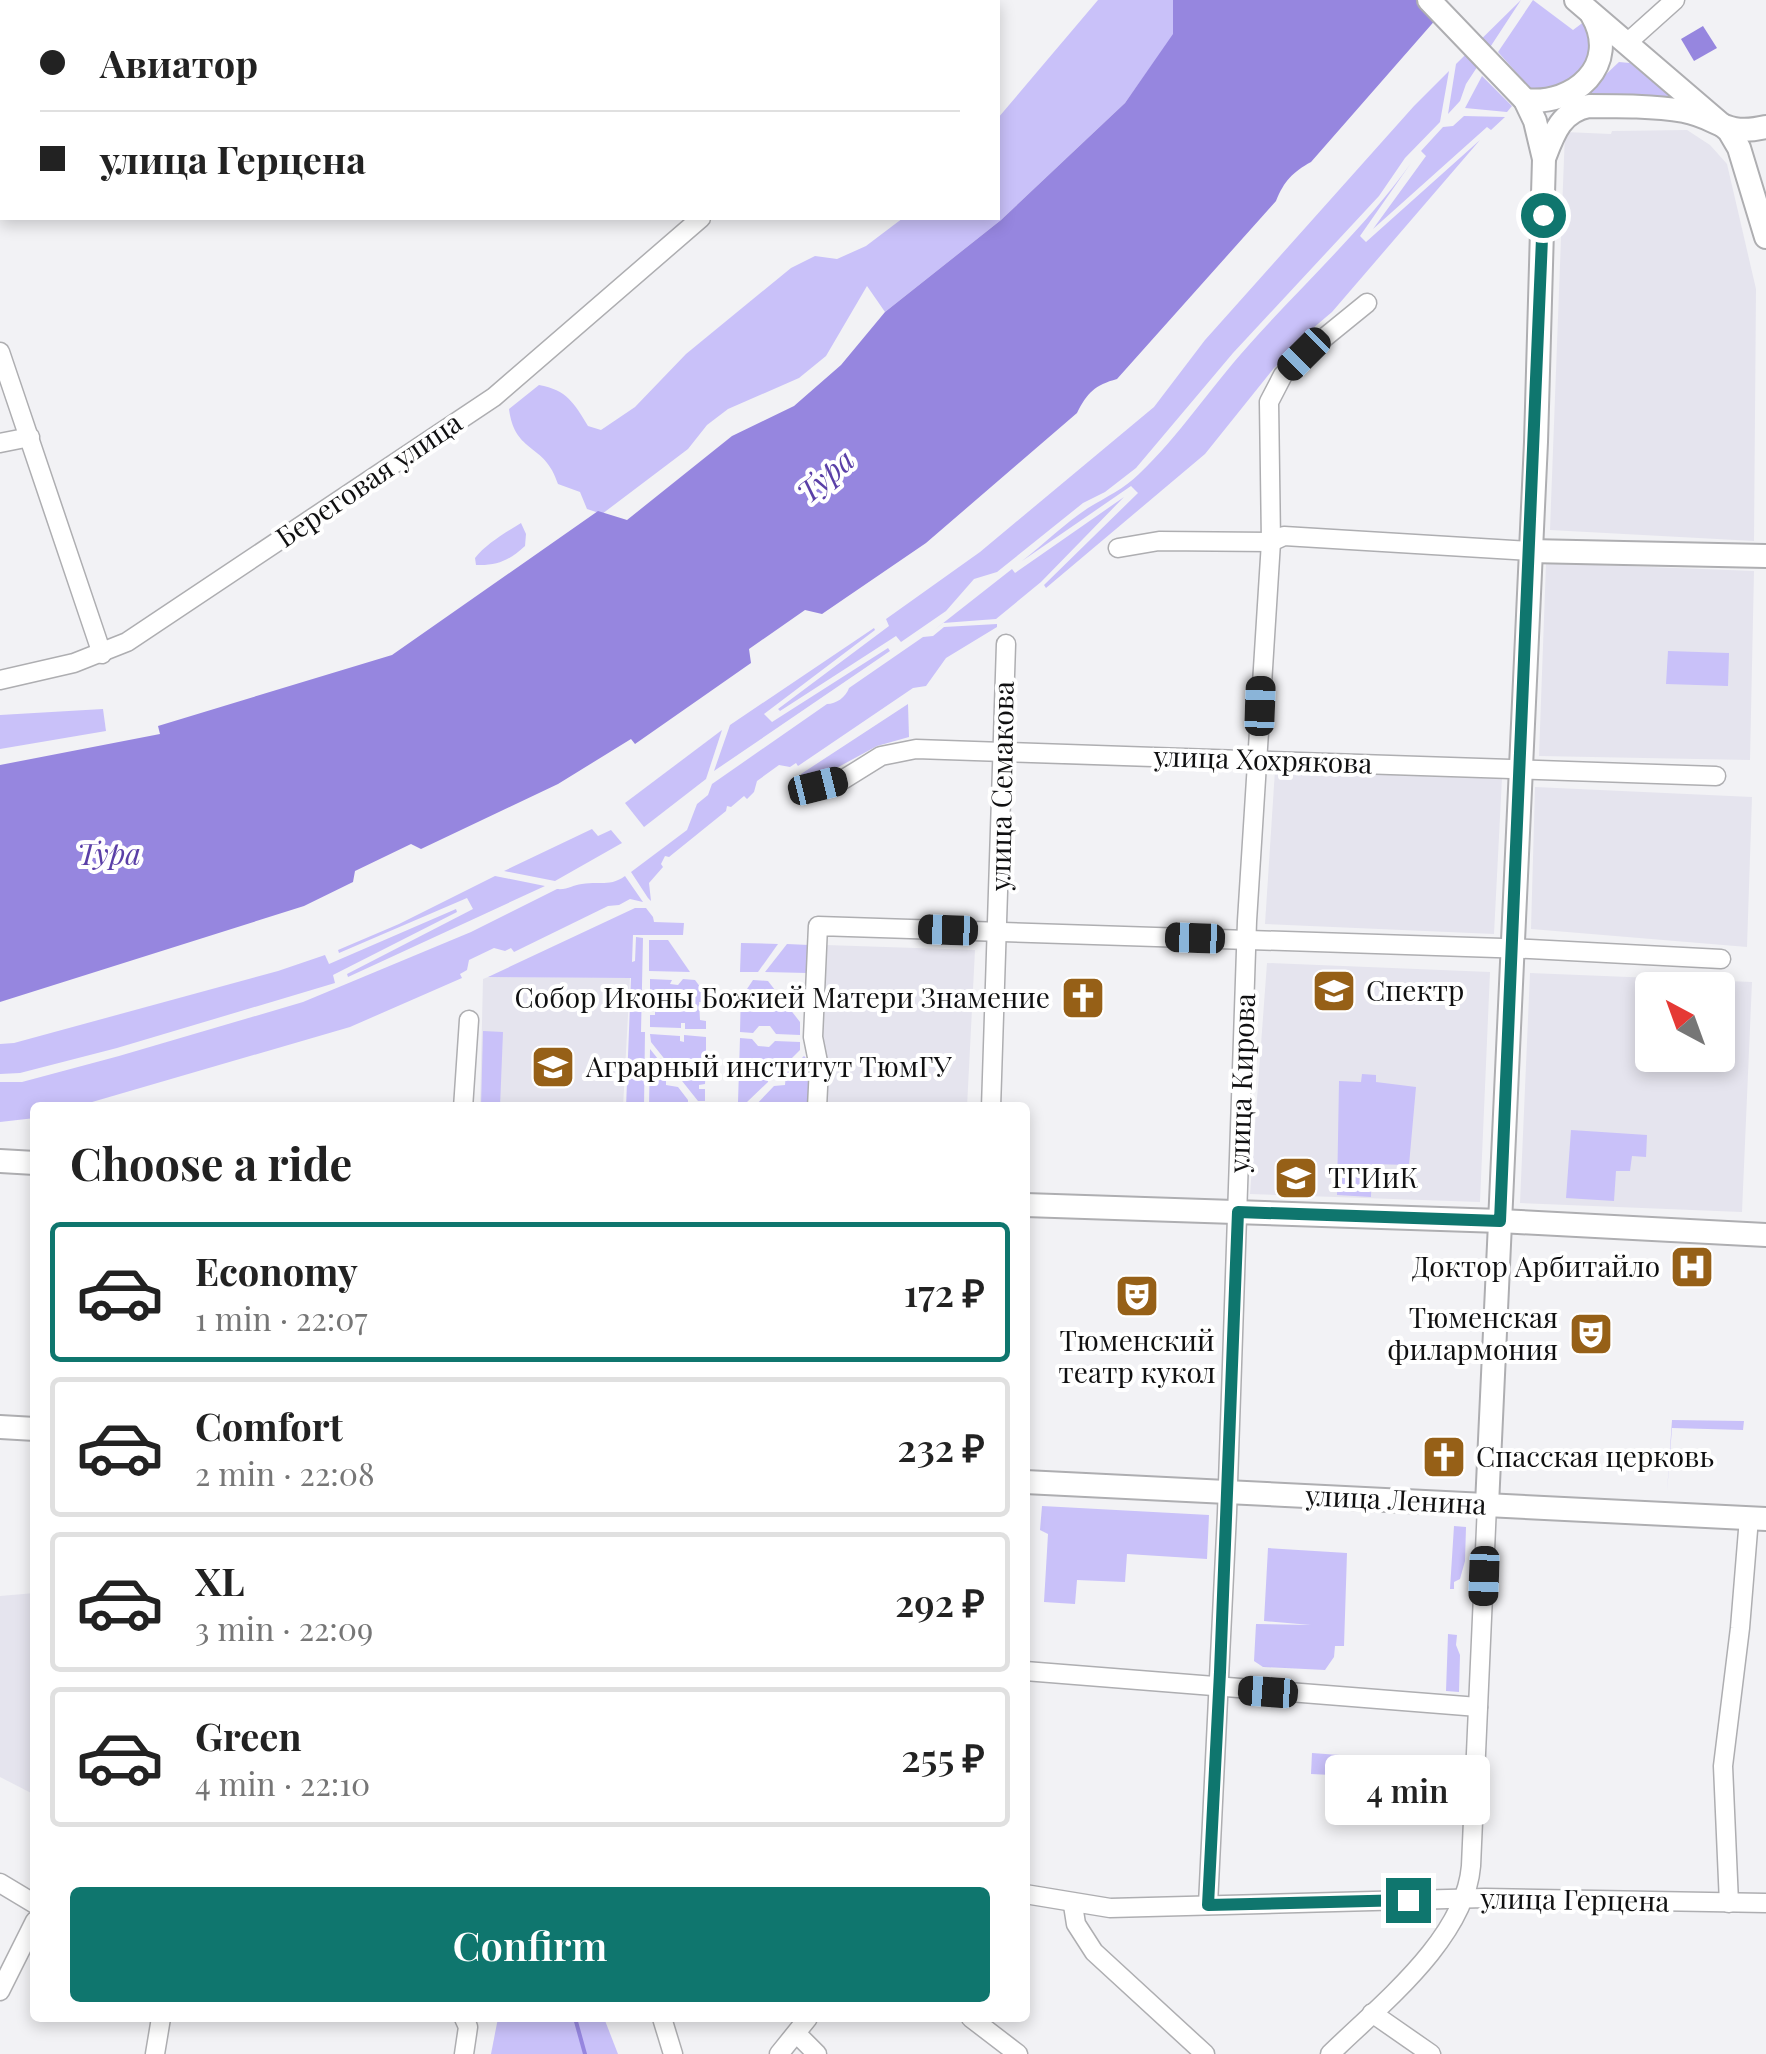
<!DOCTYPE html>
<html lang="en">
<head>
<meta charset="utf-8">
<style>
	body { margin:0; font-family:"Playfair Display",serif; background:#f6f6f6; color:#222; height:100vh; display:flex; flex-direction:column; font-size:38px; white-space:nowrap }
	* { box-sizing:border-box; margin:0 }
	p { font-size:32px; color:#767676 }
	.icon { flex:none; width:55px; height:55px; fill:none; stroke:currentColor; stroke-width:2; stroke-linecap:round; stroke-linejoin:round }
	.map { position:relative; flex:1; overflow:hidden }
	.drawer { position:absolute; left:30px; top:1102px; width:1000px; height:920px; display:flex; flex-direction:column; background:#fff; border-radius:10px; box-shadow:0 5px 15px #0003 }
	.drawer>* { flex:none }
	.hud { position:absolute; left:0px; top:0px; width:1000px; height:220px; box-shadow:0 5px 15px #0003; display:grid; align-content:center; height:220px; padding:0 40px; background:#fff }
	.needle { width:65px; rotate:319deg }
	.controls { position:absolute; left:1635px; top:972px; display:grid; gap:20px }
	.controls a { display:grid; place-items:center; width:100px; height:100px; border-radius:10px; background:#fff; box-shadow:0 5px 15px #0003; font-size:50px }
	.end { position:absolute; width:45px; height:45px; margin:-22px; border:12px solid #0f766e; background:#fff; box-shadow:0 0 0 5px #fff }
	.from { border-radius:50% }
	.bubble { position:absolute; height:70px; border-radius:10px; background:#fff; box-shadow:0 5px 15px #0003; font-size:32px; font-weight:600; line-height:70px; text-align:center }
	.car { position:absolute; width:30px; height:60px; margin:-30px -15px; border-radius:12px; box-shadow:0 0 8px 2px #0007; background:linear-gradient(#222 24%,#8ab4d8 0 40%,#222 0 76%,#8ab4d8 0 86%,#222 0) }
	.hud b { display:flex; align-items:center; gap:35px; height:95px; font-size:38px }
	.hud b+b { border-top:2px solid #e0e0e0 }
	.hud i { width:25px; height:25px; background:#222 }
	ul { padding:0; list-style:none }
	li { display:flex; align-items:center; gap:30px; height:140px; margin:0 20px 15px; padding:0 20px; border:5px solid #e0e0e0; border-radius:10px }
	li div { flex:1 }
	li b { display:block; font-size:38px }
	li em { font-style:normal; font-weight:600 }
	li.active { border-color:#0f766e }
	li>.icon { width:90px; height:90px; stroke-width:1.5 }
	h2 { padding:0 40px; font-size:45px; line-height:120px }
	.action { display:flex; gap:20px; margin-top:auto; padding:20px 40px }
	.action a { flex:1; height:115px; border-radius:10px; background:#0f766e; color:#fff; font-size:40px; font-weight:600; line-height:115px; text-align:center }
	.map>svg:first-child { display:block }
	.built { fill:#e5e4ee; fill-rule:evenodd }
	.green { fill:#c9c1f9 }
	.water { fill:#9686df }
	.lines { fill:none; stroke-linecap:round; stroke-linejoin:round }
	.stream { stroke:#9686df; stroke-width:4 }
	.minor-casing { stroke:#aeaeb1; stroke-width:21 }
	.major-casing { stroke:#aeaeb1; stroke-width:26 }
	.minor { stroke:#fff; stroke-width:18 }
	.major { stroke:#fff; stroke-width:22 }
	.route { stroke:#0f766e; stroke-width:12 }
	.labels { text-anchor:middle; stroke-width:8; stroke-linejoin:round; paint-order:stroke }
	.street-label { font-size:28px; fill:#101011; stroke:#fff }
	.poi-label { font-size:28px; fill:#101011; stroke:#fff; text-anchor:start }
	.water-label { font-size:30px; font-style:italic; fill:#5a3fa7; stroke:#fff }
</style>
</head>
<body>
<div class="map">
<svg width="1766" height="2054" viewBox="0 0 1766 2054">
	<rect width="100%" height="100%" fill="#f2f2f5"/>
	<!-- built -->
	<g class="built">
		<polygon points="1687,130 1710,145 1727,164 1756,289 1754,541 1550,530 1565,132 1611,134 1612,131"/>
		<polygon points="1546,563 1754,571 1750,760 1539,756"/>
		<polygon points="1275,770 1502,778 1494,934 1265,924"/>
		<polygon points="1535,787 1752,797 1747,947 1531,929"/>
		<polygon points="826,945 975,950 967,1107 824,1107 826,1054 819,1041"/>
		<polygon points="1267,963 1490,972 1480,1202 1250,1194"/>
		<path d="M1530 973 1752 982 1742 1212 1520 1203ZM1652 990H1718V1055H1652Z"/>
		<polygon points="488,977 630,978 623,1107 480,1108 483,979"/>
		<polygon points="35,1593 35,1795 0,1777 0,1596"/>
	</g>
	<!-- green -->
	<g class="green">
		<path d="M1098 0H1173L1174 34 1125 103 1001 220 885 312 867 286 826 356 799 378 728 409 707 425 688 449 602 514 587 509 580 492 558 484C545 442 515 455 509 409L539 385C567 390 574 403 588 426L601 430 635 407 686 354 791 268 815 256 837 259 866 246 903 218H998V118Z"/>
		<polygon points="1521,0 1466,84 1460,101 1448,114 1456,64"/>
		<polygon points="1533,0 1573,30 1585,21 1594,56 1560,92 1533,91 1498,52"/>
		<polygon points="1619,62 1630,63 1672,98 1582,97"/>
		<polygon points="1449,71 1440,122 1405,158 1379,196 1233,353 1136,468 1105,492 1083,503 997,572 974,579 946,611 901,642 896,636 780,711 778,709 889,626 886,619 980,552 1154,407 1205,340 1414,106"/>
		<polygon points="1482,76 1512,106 1507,112 1465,108"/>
		<polygon points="1464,116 1505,117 1491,130 1487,127 1373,229 1426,156 1421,151 1443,127 1453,126"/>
		<path d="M1480 140 1332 312 1299 340 1297 348 1274 368 1205 454 1046 588 1044 585 1138 493 1131 486 1022 561C1044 544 1065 523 1088 508 1106 497 1124 489 1139 474 1179 436 1210 388 1248 346 1302 285 1364 229 1411 163L1360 236 1366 242Z"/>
		<polygon points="1124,497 1041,582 996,619 943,623 933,631 1012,569 1015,573"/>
		<path d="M521 523 526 534 525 546C510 560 497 566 476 565L475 558C486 544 505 533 521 523Z"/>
		<path d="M997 624V627L946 658 926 686 913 688 798 766 796 763 790 767 779 765 757 781 754 792 747 799 744 796 731 807 727 806 726 811 669 857 665 856 661 864 663 867 649 883 651 901 648 898 631 872 687 830 697 804 708 795 712 784 827 704C836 704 846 697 849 688L923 637 933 636 944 627Z"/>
		<polygon points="874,628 875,630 764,714 772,722 888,648 890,651 714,771 730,725"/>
		<polygon points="1668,651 1729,653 1728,686 1666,684"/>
		<polygon points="908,704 909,737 877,746 831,771 814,775 814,787 801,790 801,774"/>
		<polygon points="103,709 106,731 0,749 0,715"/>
		<polygon points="722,730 706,779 644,827 625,803"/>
		<polygon points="592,829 598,836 611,830 622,843 555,881 504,871"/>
		<polygon points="495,876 545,886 348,977 347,974 473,909 467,898 339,953 338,950 399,924"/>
		<path d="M625 876 643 902 630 899 619 905 608 906 514 952 511 948 505 951 494 948 469 960 467 970 460 974 462 978 350 1027 75 1107 35 1108V1118L0 1122V1082H22L119 1056 303 1002 471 932 557 889C568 890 572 885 582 884 600 881 610 887 625 876Z"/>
		<polygon points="635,908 646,908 653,917 654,922 684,923 683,935 633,935 632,962 635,961 636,937 643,938 641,1032 645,1032 644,1107 626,1108 631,978 488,977"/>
		<polygon points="456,909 457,912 333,975 335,983 117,1048 20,1073 0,1074 0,1044 14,1043 278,971 325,955 329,964"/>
		<polygon points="649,940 668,940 690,972 649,971"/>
		<polygon points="741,943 778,944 758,972 740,972"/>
		<polygon points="787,944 809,945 807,973 765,972"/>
		<polygon points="650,979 672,980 670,984 678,985 683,979 695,980 701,988 707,989 706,1002 699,1002 700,1020 706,1021 706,1029 685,1029 685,1023 681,1023 681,1028 650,1027 650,1015 655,1015 655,991 650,990"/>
		<polygon points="753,980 768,981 800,1022 800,1035 776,1034 770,1026 759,1026 753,1033 740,1032 741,989 747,989"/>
		<polygon points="483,1031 503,1032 500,1107 481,1107"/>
		<polygon points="650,1034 680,1036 680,1041 684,1042 684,1035 706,1037 706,1059 700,1060 700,1064 706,1065 705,1084 699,1085 699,1089 705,1089 705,1101 698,1101 651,1042"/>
		<polygon points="740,1038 752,1039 758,1046 769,1047 775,1041 800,1042 800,1050 781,1069 769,1069 768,1082 747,1102 738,1102"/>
		<polygon points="650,1049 666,1069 666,1085 678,1087 688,1100 688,1107 649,1107"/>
		<polygon points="804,1056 810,1062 808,1107 753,1108 774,1086 785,1085 786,1073"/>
		<polygon points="1362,1074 1376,1075 1376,1082 1416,1087 1409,1165 1372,1164 1371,1197 1337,1195 1339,1081 1361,1082"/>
		<polygon points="1571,1130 1647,1135 1646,1157 1632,1156 1630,1171 1616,1171 1614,1201 1566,1198"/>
		<polygon points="1672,1420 1744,1421 1743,1430 1672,1428 1667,1492"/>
		<polygon points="1042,1506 1209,1515 1207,1559 1127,1554 1125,1582 1077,1580 1075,1604 1044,1602 1048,1534 1040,1530"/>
		<polygon points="1454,1526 1466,1527 1465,1561 1460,1579 1454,1582 1454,1589 1450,1589"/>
		<polygon points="1268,1548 1347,1553 1344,1646 1335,1646 1334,1657 1325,1670 1263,1667 1254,1661 1256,1624 1311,1625 1264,1621"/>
		<polygon points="1448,1634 1457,1635 1456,1645 1460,1655 1459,1692 1446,1691"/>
		<polygon points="1312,1753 1353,1756 1352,1776 1311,1774"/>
		<polygon points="498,2018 604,2018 618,2054 491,2054"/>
	</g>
	<!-- water -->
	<g class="water">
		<path d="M1173 0H1444L1438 17 1311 162C1293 172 1284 181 1276 201L1117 379C1095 385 1087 393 1077 413L926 543 822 614 805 610 749 649 751 663 635 744 631 739 558 784 421 849 411 844 355 871 353 882 304 906 0 1002V765L160 734 158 726 392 655 598 511 627 520 732 436 794 406 841 365 885 312 1001 220 1125 103 1173 34Z"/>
		<polygon points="1703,26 1717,48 1694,61 1681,39"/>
	</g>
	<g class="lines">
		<!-- stream -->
		<polyline class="stream" points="575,2018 585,2054"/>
		<defs>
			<g id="minor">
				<polyline points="243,0 244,2"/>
				<polyline points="679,0 680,2"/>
				<polyline points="364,2 367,0"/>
				<polyline points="917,2 920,0"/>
				<polyline points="1627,43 1675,0"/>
				<polyline points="0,185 2,184"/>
				<polyline points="0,352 102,654"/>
				<polyline points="0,443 30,437"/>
				<polyline points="1118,548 1159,541 1271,542 1284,536 1529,551"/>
				<polyline points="0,680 74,663 127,642 494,397 701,218"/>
				<polyline points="817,786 844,779 881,756 916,749 1716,776"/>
				<polyline points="463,1108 469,1020"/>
				<polyline points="817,1108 819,1067 813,1037 818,926 1530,949 1721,959"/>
				<polyline points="991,1108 1006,644"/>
				<polyline points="1025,1671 1478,1707"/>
				<polyline points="0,1883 35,1904"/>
				<polyline points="1025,1894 1110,1908 1485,1898 1766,1903"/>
				<polyline points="1729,1903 1723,1766 1740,1628 1749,1518"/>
				<polyline points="1073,1905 1076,1924 1094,1952 1205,2054"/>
				<polyline points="1208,1905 1227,1513 1247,921 1271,542 1269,402 1283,375 1303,355 1367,303"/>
				<polyline points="0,1991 35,1921"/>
				<polyline points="1372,2013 1431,2054"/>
				<polyline points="662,2018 673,2054"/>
				<polyline points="971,2018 1018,2054"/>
				<polyline points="797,2034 817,2054"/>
				<polyline points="155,2054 161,2018"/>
				<polyline points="464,2054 468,2027 464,2018"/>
				<polyline points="779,2054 808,2018"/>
				<path d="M1330 2054C1380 2005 1465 1939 1471 1866L1487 1505"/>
			</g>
			<g id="major">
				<polyline points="1429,0 1525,100 1535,121 1544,159 1536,442 1487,1505"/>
				<polyline points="1576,0 1729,131 1739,148 1766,237"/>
				<path d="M1525 100C1574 106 1621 65 1592 15"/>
				<path d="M1545 156C1554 132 1562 111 1589 106 1620 106 1654 106 1684 111 1720 118 1723 137 1766 127"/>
				<polyline points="1529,551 1766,556"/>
				<polyline points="0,1161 35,1163"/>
				<polyline points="1025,1205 1500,1221 1766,1235"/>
				<polyline points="0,1427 35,1429"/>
				<polyline points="1025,1482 1766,1519"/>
			</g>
		</defs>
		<!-- minor casing -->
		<use href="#minor" class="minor-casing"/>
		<!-- major casing -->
		<use href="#major" class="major-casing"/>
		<!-- minor -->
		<use href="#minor" class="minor"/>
		<!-- major -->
		<use href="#major" class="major"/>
	</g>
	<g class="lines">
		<!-- route -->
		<polyline class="route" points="1408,1900 1208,1905 1220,1672 1238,1212 1500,1221 1543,215"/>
	</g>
	<!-- icons -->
	<defs>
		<symbol id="university-square" viewBox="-11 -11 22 22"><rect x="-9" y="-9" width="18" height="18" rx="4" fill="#966017" stroke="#fff"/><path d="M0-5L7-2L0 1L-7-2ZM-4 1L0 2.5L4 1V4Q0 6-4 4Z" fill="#fff"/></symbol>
		<symbol id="church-square" viewBox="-11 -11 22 22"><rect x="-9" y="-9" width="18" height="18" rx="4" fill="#966017" stroke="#fff"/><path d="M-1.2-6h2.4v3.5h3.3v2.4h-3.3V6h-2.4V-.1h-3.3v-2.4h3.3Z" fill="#fff"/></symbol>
		<symbol id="hospital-square" viewBox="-11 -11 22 22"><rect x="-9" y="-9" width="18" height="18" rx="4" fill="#966017" stroke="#fff"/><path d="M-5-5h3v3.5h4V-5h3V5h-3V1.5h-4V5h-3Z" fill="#fff"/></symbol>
		<symbol id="theatre-square" viewBox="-11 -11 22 22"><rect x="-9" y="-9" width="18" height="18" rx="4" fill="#966017" stroke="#fff"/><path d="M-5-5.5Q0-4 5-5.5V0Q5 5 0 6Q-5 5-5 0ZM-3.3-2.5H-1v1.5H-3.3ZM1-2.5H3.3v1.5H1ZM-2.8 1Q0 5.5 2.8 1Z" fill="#fff"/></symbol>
	</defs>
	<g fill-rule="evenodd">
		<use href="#university-square" x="1309" y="966" width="50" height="50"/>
		<use href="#church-square" x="1058" y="973" width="50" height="50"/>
		<use href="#university-square" x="528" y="1042" width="50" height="50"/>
		<use href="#university-square" x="1271" y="1153" width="50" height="50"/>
		<use href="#hospital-square" x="1667" y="1242" width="50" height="50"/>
		<use href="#theatre-square" x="1112" y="1271" width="50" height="50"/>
		<use href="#theatre-square" x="1566" y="1309" width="50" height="50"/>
		<use href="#church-square" x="1419" y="1432" width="50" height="50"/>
	</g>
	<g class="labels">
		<!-- street labels -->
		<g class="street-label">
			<text transform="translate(369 480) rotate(-34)" y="10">Береговая улица</text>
			<text transform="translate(1263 760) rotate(2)" y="10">улица Хохрякова</text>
			<text transform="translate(1002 786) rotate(-89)" y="10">улица Семакова</text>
			<text transform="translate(1242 1083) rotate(-88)" y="10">улица Кирова</text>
			<text transform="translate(1396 1500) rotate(3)" y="10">улица Ленина</text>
			<text transform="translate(1575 1900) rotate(1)" y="10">улица Герцена</text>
		</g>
		<!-- poi labels -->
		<g class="poi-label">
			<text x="1366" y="1001">Спектр</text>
			<text x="1050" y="1008" text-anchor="end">Собор Иконы Божией Матери Знамение</text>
			<text x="586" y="1077">Аграрный институт ТюмГУ</text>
			<text x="1328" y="1188">ТГИиК</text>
			<text x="1660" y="1277" text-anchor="end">Доктор Арбитайло</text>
			<text x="1558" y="1328" text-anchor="end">Тюменская<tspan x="1558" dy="32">филармония</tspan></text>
			<text x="1137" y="1351" text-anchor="middle">Тюменский<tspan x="1137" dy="32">театр кукол</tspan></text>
			<text x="1476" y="1467">Спасская церковь</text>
		</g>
		<!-- water labels -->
		<g class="water-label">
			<text transform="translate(826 477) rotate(-41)" y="10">Тура</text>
			<text x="109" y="865">Тура</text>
		</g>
	</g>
</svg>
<div class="controls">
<a><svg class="needle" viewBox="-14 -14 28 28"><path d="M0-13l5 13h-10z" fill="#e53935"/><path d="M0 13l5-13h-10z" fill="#767676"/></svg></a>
</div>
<i class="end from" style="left:1543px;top:215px"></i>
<i class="end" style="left:1408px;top:1900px"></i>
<div class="bubble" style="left:1325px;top:1755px;width:165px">4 min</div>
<i class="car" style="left:1304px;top:354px;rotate:225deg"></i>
<i class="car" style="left:1260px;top:706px;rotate:2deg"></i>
<i class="car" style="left:818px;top:786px;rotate:76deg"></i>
<i class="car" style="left:948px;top:930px;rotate:272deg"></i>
<i class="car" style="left:1195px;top:938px;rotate:272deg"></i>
<i class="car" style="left:1484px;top:1576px;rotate:182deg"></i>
<i class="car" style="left:1268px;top:1692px;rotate:274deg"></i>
<div class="hud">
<b><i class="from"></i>Авиатор</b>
<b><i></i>улица Герцена</b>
</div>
<section class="drawer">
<h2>Choose a ride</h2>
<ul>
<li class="active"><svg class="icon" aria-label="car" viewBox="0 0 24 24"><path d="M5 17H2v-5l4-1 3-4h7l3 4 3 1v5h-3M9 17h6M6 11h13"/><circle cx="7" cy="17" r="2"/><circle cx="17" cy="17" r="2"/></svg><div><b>Economy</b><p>1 min · 22:07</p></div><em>172 ₽</em></li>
<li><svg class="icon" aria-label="car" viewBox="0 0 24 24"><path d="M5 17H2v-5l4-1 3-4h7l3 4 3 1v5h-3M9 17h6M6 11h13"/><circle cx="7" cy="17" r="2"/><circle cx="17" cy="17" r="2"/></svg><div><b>Comfort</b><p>2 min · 22:08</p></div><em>232 ₽</em></li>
<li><svg class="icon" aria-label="car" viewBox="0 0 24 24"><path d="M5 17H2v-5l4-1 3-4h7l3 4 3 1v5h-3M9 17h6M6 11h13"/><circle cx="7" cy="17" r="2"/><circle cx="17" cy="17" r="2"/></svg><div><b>XL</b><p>3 min · 22:09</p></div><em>292 ₽</em></li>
<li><svg class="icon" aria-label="car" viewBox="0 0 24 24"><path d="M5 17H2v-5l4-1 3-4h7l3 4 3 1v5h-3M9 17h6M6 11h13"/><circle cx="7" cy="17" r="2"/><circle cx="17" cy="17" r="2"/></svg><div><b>Green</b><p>4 min · 22:10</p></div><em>255 ₽</em></li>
</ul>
<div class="action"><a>Confirm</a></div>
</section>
</div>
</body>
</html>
